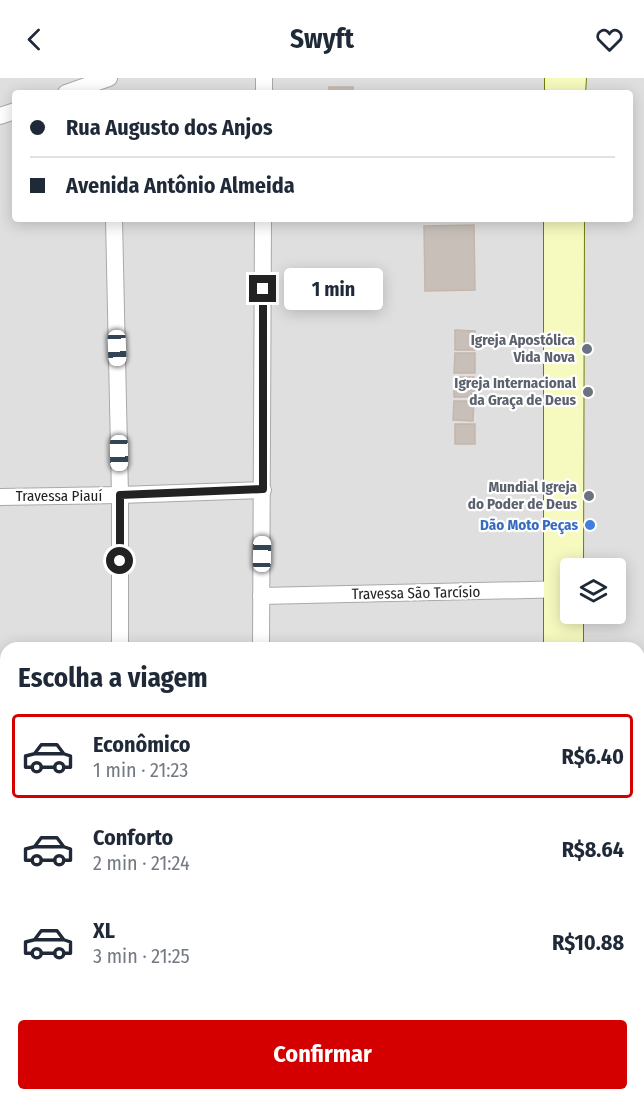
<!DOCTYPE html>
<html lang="pt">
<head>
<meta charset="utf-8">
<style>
	body { margin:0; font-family:"Fira Sans Condensed",sans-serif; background:#f6f6f7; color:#1f2937; height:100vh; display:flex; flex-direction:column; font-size:22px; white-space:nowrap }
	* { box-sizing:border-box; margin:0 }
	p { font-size:20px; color:#747a83 }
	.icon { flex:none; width:33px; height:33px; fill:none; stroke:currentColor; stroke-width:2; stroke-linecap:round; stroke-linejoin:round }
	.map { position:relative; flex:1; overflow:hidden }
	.details { position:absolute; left:0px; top:564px; width:645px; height:459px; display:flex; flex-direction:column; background:#fff; border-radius:18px 18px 0 0; box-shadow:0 3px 15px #0003 }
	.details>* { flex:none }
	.top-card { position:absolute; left:12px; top:12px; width:621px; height:132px; border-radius:6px; box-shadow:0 3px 15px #0003; display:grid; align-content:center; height:132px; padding:0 18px; background:#fff }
	.buttons { position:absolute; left:560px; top:480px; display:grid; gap:12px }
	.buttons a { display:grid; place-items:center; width:66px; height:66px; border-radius:6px; background:#fff; box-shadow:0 3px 15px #0003; font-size:30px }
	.end { position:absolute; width:27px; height:27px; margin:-14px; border:8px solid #222; background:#fff; box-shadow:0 0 0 3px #fff }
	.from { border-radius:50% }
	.bubble { position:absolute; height:42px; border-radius:6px; background:#fff; box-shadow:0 3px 15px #0003; font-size:20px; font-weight:700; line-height:42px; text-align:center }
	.car { position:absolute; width:18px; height:36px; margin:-18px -9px; border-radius:8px; box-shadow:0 0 4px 2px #0007; background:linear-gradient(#fff 24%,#345 0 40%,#fff 0 76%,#345 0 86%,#fff 0) }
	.top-card b { display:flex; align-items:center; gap:21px; height:57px; font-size:22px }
	.top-card b+b { border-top:2px solid #e0e1e3 }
	.top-card i { width:15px; height:15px; background:#1f2937 }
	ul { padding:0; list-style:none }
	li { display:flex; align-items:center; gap:18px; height:84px; margin:0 12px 9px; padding:0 6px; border:3px solid transparent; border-radius:6px }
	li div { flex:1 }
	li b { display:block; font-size:22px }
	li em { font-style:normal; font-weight:700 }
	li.on { border-color:#d40000 }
	li>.icon { width:54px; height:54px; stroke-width:1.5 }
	h2 { padding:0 18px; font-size:27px; line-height:72px }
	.action { display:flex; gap:12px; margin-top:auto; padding:12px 18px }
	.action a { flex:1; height:69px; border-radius:6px; background:#d40000; color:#fff; font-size:24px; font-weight:700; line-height:69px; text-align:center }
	header { display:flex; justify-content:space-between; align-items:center; height:78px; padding:0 18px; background:#fff; font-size:27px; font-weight:700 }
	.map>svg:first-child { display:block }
	.residential { fill:#e0dfdf; fill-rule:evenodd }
	.industrial { fill:#ebdbe8 }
	.education { fill:#ffffe5 }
	.park { fill:#c8facc }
	.building { fill:#c7bfb8; stroke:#c4b6ab; stroke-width:1.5 }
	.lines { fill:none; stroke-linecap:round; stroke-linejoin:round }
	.street-casing { stroke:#a9a9a9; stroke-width:18 }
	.secondary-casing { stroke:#707d05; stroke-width:24 }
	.path { stroke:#fa8072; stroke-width:3; stroke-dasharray:3 3; stroke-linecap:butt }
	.street { stroke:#fff; stroke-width:16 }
	.secondary { stroke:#f7fabf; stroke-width:22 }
	.route { stroke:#222; stroke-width:8 }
	.worship-dot { fill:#6b7280; stroke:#fff; stroke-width:2 }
	.shop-dot { fill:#3f7fe0; stroke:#fff; stroke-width:2 }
	.labels { text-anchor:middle; stroke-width:4.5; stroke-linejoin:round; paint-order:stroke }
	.worship-label { font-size:15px; font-weight:bold; fill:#5b616d; stroke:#fff; text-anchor:end }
	.street-label { font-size:15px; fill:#222; stroke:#fff }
	.shop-label { font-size:15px; font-weight:bold; fill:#366cbe; stroke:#fff; text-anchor:end }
</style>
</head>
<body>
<header><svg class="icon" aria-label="back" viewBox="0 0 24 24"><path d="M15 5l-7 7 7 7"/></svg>Swyft<svg class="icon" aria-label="heart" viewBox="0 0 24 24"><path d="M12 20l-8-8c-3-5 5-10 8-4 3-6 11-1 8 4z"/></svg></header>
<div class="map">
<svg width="644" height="1023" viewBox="0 0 644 1023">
	<rect width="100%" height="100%" fill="#f2efe9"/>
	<!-- residential -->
	<path class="residential" d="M0 0H644V1023H0ZM15 15H630V141H15ZM570 490H615V536H570ZM6 570H639V1017H6Z"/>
	<!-- industrial -->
	<polygon class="industrial" points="0,923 6,924 6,1017 255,1017 256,1023 0,1023"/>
	<!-- education -->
	<polygon class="education" points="282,1017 450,1017 449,1023 283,1023"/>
	<!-- park -->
	<g class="park">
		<polygon points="640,786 644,802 644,870 639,871"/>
		<polygon points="471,1017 548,1017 548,1023 470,1023"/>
	</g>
	<!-- building -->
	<g class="building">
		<rect x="329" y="9" width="24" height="6"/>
		<polygon points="474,147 475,212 425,213 424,148"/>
		<polygon points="455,252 475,253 475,272 455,272"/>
		<polygon points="455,275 475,275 475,295 454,295"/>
		<rect x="454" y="299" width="20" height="20"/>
		<polygon points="454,323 474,323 473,343 453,342"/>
		<rect x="455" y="346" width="20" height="20"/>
		<rect x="340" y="1017" width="30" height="6"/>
		<rect x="370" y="1017" width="41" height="6"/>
	</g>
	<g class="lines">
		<defs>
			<g id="street">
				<polyline points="66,15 109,0"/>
				<polyline points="264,15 264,0"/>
				<polyline points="0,38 15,33"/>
				<polyline points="114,141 120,417 120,570"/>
				<polyline points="0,419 120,417 263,412"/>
				<polyline points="261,518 570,511"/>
				<polyline points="261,570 263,141"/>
				<polyline points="639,754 644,729"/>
				<polyline points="639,882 644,881"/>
				<polyline points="269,1017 269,1023"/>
				<polyline points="459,1023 459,1017"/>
				<polyline points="606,1023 607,1017"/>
			</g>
			<g id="secondary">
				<polyline points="556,0 556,15"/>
				<polyline points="574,15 575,0"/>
				<polyline points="555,141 555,570"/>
				<polyline points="572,490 573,141"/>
				<polyline points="572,570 572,536"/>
				<polyline points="0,907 6,908"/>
				<polyline points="556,1017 556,1023"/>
				<polyline points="574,1017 574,1023"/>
			</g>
		</defs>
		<!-- street casing -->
		<use href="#street" class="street-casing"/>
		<!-- secondary casing -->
		<use href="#secondary" class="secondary-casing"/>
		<!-- path -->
		<polyline class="path" points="422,1023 423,1017"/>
		<!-- street -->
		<use href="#street" class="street"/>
		<!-- secondary -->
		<use href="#secondary" class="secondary"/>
	</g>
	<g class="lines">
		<!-- route -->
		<polyline class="route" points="120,483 120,417 263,411 263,211"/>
	</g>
	<!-- markers -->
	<g class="worship-dot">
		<circle cx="587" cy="271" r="6"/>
		<circle cx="588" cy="314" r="6"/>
		<circle cx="589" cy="418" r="6"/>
	</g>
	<circle class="shop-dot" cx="590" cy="447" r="6"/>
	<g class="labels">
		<!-- worship labels -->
		<g class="worship-label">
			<text x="575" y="267">Igreja Apostólica<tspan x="575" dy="17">Vida Nova</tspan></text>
			<text x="576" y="310">Igreja Internacional<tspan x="576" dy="17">da Graça de Deus</tspan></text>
			<text x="577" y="414">Mundial Igreja<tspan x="577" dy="17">do Poder de Deus</tspan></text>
		</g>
		<!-- street labels -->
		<g class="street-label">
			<text x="59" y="423">Travessa Piauí</text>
			<text transform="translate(416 515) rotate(-1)" y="5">Travessa São Tarcísio</text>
		</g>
		<!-- shop labels -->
		<g class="shop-label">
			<text x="578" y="452">Dão Moto Peças</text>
		</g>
	</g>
</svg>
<div class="buttons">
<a><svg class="icon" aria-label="layers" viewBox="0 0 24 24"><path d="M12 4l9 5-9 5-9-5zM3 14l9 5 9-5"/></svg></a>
</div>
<i class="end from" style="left:120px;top:483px"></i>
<i class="end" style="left:263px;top:211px"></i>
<div class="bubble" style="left:284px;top:190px;width:99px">1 min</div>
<i class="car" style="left:117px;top:270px;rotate:178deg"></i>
<i class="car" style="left:119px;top:375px;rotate:179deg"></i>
<i class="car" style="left:262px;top:476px;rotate:1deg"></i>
<div class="top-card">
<b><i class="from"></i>Rua Augusto dos Anjos</b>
<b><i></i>Avenida Antônio Almeida</b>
</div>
<section class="details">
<h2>Escolha a viagem</h2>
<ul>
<li class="on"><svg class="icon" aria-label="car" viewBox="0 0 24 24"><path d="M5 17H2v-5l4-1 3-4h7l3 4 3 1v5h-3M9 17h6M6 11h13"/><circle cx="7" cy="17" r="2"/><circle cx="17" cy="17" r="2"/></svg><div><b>Econômico</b><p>1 min · 21:23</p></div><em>R$6.40</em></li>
<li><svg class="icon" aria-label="car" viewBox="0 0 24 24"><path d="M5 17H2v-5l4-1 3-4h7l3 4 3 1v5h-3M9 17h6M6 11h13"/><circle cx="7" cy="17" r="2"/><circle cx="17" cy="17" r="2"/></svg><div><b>Conforto</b><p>2 min · 21:24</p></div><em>R$8.64</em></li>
<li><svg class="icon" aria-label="car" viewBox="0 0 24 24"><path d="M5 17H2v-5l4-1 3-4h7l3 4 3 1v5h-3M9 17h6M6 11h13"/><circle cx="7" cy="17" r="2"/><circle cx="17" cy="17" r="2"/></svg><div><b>XL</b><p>3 min · 21:25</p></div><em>R$10.88</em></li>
</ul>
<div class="action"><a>Confirmar</a></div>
</section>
</div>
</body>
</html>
